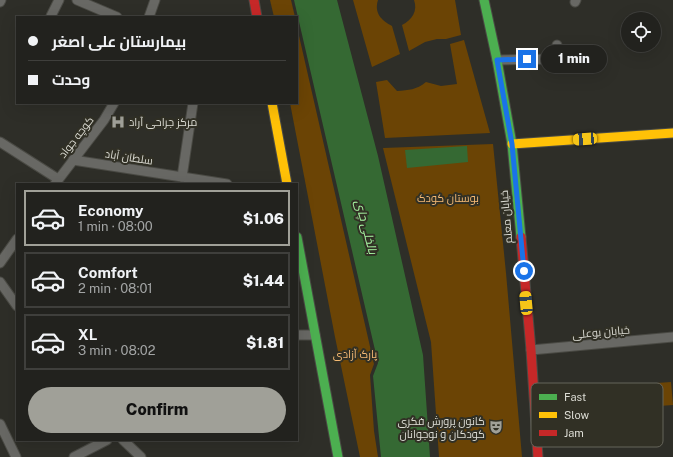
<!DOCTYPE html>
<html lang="en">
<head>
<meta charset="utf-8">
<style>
	body { margin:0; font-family:"Public Sans",Cairo,sans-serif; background:#2a2a27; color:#f1f3f6; height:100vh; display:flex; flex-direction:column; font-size:15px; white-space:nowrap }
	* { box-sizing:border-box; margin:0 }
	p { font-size:13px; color:#a2a4a4 }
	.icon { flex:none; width:22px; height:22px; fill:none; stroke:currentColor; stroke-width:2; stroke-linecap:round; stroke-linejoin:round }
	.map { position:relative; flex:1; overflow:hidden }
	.drawer { position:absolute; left:16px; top:183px; width:282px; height:258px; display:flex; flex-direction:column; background:#22221e; border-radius:0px; box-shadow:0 4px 16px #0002,0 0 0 1px #3f3f3c }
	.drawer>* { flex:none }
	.guide { position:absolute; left:16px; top:16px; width:282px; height:88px; border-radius:0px; box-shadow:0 4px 16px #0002,0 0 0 1px #3f3f3c; display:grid; align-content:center; height:88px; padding:0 12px; background:#22221e }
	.tools { position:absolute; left:621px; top:12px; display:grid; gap:8px }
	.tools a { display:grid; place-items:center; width:40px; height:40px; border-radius:50%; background:#22221e; box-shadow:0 4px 16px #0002,0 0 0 1px #3f3f3c; font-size:20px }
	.end { position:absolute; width:18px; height:18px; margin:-9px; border:5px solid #1a73e8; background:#fff; box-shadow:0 0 0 2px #fff }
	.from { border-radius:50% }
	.bubble { position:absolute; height:28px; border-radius:14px; background:#22221e; box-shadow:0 4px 16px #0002,0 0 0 1px #3f3f3c; font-size:13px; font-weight:800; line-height:28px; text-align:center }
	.car { position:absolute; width:12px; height:24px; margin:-12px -6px; border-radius:5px; box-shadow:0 0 3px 1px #0007; background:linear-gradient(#f5c518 24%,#345 0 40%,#f5c518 0 76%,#345 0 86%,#f5c518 0) }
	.guide b { display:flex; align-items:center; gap:14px; height:38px; font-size:15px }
	.guide b+b { border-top:1px solid #3f3f3c }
	.guide i { width:10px; height:10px; background:#f1f3f6 }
	ul { padding:7px 0 0; list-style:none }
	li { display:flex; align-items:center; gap:12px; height:56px; margin:0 8px 6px; padding:0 4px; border:2px solid #3f3f3c; border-radius:0px }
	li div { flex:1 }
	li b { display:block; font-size:15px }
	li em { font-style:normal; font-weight:800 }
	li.selected { border-color:#a0a098 }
	li>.icon { width:36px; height:36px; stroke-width:1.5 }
	.primary-button { display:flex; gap:8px; margin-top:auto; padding:8px 12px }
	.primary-button a { flex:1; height:46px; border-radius:24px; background:#a0a098; color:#111; font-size:16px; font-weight:800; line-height:46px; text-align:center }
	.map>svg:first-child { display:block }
	.green { fill:#6b4405 }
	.water { fill:#356933 }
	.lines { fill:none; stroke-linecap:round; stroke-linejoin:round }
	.street-casing { stroke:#4a4a44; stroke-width:11 }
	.fast-casing { stroke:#4a4a44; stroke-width:11 }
	.slow-casing { stroke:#4a4a44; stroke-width:11 }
	.jam-casing { stroke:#4a4a44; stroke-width:11 }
	.street { stroke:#686864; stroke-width:9 }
	.fast { stroke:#4caf50; stroke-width:9 }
	.slow { stroke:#ffc107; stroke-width:9 }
	.jam { stroke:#c62828; stroke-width:9 }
	.route { stroke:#1a73e8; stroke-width:5 }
	.labels { text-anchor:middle; stroke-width:4; stroke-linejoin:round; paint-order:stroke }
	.poi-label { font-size:11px; fill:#ddddd5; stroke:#313025; text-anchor:start }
	.street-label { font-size:11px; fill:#ddddd5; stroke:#313025 }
	.park-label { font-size:11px; fill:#f6ba74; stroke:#313025 }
	.water-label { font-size:12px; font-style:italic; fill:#a9f9a4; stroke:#313025 }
	.key { fill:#313025; stroke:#65645a; stroke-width:1 }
	.key-label { font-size:11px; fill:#ddddd5 }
</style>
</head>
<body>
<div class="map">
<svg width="673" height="457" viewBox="0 0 673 457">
	<rect width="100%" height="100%" fill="#2e2e28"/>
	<!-- green -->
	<g class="green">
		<polygon points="270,0 291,0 295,17 274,17"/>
		<path d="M353 0H378C374 13 381 20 392 26L400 54 372 67Z"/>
		<path d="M414 0H455L461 35 446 39H437L425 42 409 51 402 25C412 20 418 11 414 0Z"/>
		<polygon points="297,27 374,364 370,375 374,431 378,457 360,457 335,337 290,103 297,103"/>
		<path d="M464 40 490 133 385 138 376 82 387 80 397 91C409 90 416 90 426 82L441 86 457 84 450 44Z"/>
		<polygon points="493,144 506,273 522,457 439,457 431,342 383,148"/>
		<polygon points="671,382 673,405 631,408 629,385"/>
	</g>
	<!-- water -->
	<g class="water">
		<polygon points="294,0 337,0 378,156 423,355 430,457 381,457 373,376 378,363"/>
		<polygon points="467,146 468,162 407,168 405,150"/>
	</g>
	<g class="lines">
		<defs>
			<g id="street">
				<polyline points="77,0 117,17"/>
				<polyline points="0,2 1,0"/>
				<polyline points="575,2 576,0"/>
				<polyline points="51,16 59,0"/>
				<polyline points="149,17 155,0"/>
				<polyline points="497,60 557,59 557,45"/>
				<polyline points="0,142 58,179"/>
				<polyline points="73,160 227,184"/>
				<polyline points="182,177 193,103"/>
				<polyline points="55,184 104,120 114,103"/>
				<polyline points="0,263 17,239"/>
				<polyline points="0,282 17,306"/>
				<polyline points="297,335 315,335"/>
				<polyline points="531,350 673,337"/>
				<polyline points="0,424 16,457"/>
				<polyline points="123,440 141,457"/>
				<polyline points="74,457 107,440"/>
			</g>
			<g id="fast">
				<polyline points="484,0 497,60 512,144 521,237"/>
				<polyline points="297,237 338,457"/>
			</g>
			<g id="slow">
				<polyline points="272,103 287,184"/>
				<polyline points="512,144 673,133"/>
			</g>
			<g id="jam">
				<polyline points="254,0 257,17"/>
				<polyline points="521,237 531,350 538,457"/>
			</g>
		</defs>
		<!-- street casing -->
		<use href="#street" class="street-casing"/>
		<!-- fast casing -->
		<use href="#fast" class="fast-casing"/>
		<!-- slow casing -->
		<use href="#slow" class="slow-casing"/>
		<!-- jam casing -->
		<use href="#jam" class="jam-casing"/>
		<!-- street -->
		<use href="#street" class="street"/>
		<!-- fast -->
		<use href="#fast" class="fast"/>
		<!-- slow -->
		<use href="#slow" class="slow"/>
		<!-- jam -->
		<use href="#jam" class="jam"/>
	</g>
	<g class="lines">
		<!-- route -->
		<polyline class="route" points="524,271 512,144 497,60 527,59"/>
	</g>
	<!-- icons -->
	<defs>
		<symbol id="hospital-bare" viewBox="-9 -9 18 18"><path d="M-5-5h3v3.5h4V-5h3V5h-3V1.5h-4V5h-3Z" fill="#a0a098" stroke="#313025" stroke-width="2.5" paint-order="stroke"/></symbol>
		<symbol id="theatre-bare" viewBox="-9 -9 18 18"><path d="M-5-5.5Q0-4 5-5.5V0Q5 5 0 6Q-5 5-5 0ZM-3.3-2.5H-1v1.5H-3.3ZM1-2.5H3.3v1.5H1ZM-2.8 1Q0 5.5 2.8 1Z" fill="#a0a098" stroke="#313025" stroke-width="2.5" paint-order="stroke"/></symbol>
	</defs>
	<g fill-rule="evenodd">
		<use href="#hospital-bare" x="108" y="112" width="20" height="20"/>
		<use href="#theatre-bare" x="486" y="417" width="20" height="20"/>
	</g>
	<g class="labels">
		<!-- poi labels -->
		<g class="poi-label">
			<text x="129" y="126">مرکز جراحی آراد</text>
			<text x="485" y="425" text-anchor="end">کانون پرورش فکری<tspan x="485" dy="13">کودکان و نوجوانان</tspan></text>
		</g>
		<!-- street labels -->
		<g class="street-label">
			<text transform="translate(76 137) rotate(-52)" y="4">کوچه جواد</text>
			<text transform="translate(129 157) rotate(9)" y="4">سلطان آباد</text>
			<text transform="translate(506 217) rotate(-95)" y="4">خیابان معلم</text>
			<text transform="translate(601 332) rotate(-5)" y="4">خیابان بوعلی</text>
		</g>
		<!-- park labels -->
		<g class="park-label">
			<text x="448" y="202">بوستان کودک</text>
			<text x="355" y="358">پارک آزادی</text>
		</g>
		<!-- water labels -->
		<g class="water-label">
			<text transform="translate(366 227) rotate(75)" y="4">بالخلی چای</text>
		</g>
	</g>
	<!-- legend -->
	<rect x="531" y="383" width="132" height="64" rx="6" class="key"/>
	<rect x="539" y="394" width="18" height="6" fill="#4caf50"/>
	<rect x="539" y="412" width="18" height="6" fill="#ffc107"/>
	<rect x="539" y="430" width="18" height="6" fill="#c62828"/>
	<g class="key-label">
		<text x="564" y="401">Fast</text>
		<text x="564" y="419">Slow</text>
		<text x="564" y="437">Jam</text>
	</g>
</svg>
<div class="tools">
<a><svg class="icon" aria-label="locate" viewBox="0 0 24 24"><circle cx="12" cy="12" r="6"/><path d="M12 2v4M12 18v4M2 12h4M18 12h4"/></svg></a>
</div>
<i class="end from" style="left:524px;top:271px"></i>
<i class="end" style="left:527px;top:59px"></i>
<div class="bubble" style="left:541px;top:45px;width:66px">1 min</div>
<i class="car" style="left:585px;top:139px;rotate:266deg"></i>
<i class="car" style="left:526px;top:303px;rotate:355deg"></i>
<div class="guide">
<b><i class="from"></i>بیمارستان علی اصغر</b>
<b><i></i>وحدت</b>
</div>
<section class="drawer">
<ul>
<li class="selected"><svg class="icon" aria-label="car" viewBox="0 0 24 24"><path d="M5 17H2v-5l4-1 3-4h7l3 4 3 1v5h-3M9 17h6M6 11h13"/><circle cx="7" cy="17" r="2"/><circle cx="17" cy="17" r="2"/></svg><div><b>Economy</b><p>1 min · 08:00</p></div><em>$1.06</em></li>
<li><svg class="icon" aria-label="car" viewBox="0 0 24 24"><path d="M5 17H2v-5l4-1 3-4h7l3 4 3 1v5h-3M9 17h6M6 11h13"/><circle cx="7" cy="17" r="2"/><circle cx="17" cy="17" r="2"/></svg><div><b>Comfort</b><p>2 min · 08:01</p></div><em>$1.44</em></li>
<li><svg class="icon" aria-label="car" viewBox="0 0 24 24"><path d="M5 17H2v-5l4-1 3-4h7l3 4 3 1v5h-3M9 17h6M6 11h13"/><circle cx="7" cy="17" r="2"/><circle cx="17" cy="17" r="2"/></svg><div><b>XL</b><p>3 min · 08:02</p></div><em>$1.81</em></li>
</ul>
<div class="primary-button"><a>Confirm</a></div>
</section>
</div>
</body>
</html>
